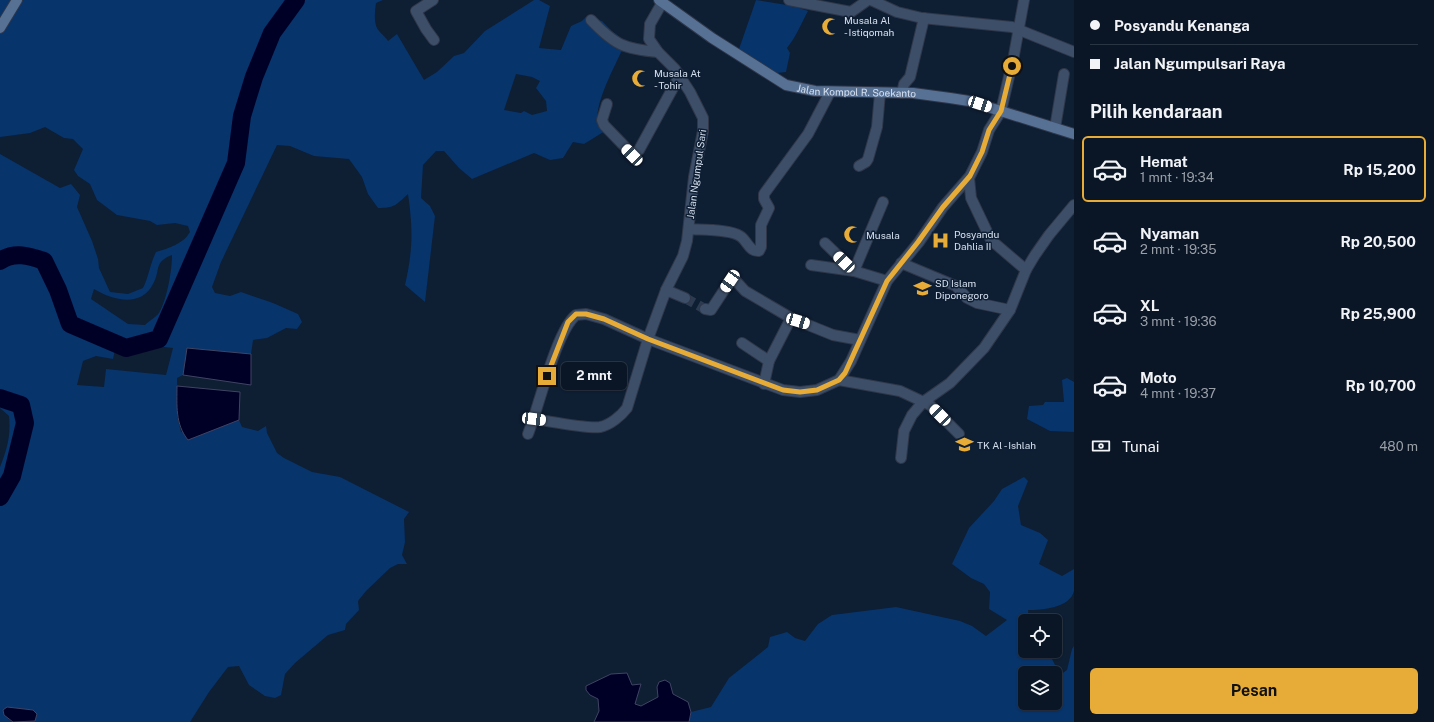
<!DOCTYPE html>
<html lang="id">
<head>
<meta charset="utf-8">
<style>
	body { margin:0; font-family:"Public Sans",sans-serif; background:#131f2e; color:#f1f3f6; height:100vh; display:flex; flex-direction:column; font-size:15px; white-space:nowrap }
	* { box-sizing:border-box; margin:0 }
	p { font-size:13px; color:#999fa7 }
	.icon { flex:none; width:22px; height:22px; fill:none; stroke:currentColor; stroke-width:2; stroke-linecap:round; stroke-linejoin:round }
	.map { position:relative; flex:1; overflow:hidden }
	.panel { display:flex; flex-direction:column; background:#0a1626; width:360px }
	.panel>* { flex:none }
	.hud { display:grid; align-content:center; height:88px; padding:0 16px; background:#0a1626 }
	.tools { position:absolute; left:1018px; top:614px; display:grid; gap:8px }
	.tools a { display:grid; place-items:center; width:44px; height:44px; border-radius:6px; background:#0a1626; box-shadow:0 1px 3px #0004,0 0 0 1px #2a3543; font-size:20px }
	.end { position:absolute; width:18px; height:18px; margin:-9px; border:5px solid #e7ac37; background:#111; box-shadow:0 0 0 2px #111 }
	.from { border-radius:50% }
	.bubble { position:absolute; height:28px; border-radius:6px; background:#0a1626; box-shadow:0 1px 3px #0004,0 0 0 1px #2a3543; font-size:13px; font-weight:700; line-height:28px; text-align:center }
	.car { position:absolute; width:12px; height:24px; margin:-12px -6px; border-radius:5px; box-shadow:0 0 3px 1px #0007; background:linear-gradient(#fff 24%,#345 0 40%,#fff 0 76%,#345 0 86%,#fff 0) }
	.hud b { display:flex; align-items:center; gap:14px; height:38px; font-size:15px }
	.hud b+b { border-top:1px solid #2a3543 }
	.hud i { width:10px; height:10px; background:#f1f3f6 }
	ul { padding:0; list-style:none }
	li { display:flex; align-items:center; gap:12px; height:66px; margin:0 8px 6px; padding:0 8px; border:2px solid transparent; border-radius:6px }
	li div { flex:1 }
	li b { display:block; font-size:15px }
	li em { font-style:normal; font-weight:700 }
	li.current { border-color:#e7ac37 }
	li>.icon { width:36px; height:36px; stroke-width:1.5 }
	h2 { padding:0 16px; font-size:18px; line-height:48px }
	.pay { display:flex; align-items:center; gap:10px; height:44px; padding:0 16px; font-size:15px }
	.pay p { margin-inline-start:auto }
	.primary-button { display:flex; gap:8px; margin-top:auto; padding:8px 16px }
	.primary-button a { flex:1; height:46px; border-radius:6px; background:#e7ac37; color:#111; font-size:16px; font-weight:700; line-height:46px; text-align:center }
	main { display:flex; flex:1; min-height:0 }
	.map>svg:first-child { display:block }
	.green { fill:#07346b; fill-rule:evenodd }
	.water { fill:#000027; stroke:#404363 }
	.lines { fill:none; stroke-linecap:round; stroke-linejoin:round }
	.river { stroke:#000027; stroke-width:18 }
	.street-tunnel { stroke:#2c3b4f; stroke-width:10; stroke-dasharray:10 5; stroke-linecap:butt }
	.street-casing { stroke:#2f3749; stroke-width:12 }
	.secondary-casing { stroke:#2f3749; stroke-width:12 }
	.street { stroke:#3d4f68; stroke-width:10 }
	.secondary { stroke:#577195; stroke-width:10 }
	.route { stroke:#e7ac37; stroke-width:5 }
	.labels { text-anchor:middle; stroke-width:3; stroke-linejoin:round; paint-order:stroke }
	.poi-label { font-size:10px; fill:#d5e0ef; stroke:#0e1e33; text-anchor:start }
	.street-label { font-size:10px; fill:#d5e0ef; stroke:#0e1e33 }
</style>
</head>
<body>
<main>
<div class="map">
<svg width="1074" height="722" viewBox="0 0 1074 722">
	<rect width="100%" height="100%" fill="#0e1e33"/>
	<!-- green -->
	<g class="green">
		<path d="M0 0H383L376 3C375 11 373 24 379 31 382 35 385 36 388 41L397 34 424 80 437 72 454 56 464 53 485 31 534 0H539L550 6 539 48 561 50 571 26 582 21 586 17 602 21 612 31 626 42C618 60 594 103 598 121 599 125 603 128 605 131L584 144 573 142 563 158 550 160 534 153 472 179 459 168 444 151H436L423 165 421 198 430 206 435 216 425 302 405 285C413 250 413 229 408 194 396 205 395 208 378 208L368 194 362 177 349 159 314 156 290 146 277 145 221 262 212 287 215 293 230 296 241 292 273 303 298 314 302 322 297 329 286 328 267 338 253 340 251 354 187 348 183 375 177 378V416L181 432 201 434 239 420 242 427 258 431 266 426 267 433 277 453 284 458 312 472 340 477 409 512 404 519 405 542 402 555 407 564H398L390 568 366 591 358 601 359 610 346 624 345 630 328 635 295 663 285 674 281 695 275 698 265 696 249 685 239 666 228 667 209 692 190 722H15L22 721 33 710 15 709 8 719 13 722H0V467C7 449 11 436 9 416L0 408V154L60 188 71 184 80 195 77 207 92 241 98 259 99 268 110 292 128 294 143 288C149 276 150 264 156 252 169 248 183 244 190 232L188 226 175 223 157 225 150 221 117 215 97 200 90 184 78 176 74 170 83 149 73 139 64 138 45 127 30 133 0 137ZM516 74 532 77 540 81 536 88 546 101 547 111 532 115 524 111 521 113 504 110ZM172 255C172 271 167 299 159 313 156 317 149 321 145 325L128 324 91 299 94 289C112 300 141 308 153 284 161 271 153 262 172 255ZM164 342V347L173 348 166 375 106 369 104 387 77 385 83 361 96 356 113 359 115 350 128 351Z"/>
		<path d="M756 0 793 6 808 11C801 24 796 37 787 48L790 53 786 72 777 73 739 49Z"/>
		<polygon points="1067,378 1074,382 1074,432 1050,431 1027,419 1029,406 1043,405 1045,402 1064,402 1062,380"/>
		<path d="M1024 477 1028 481 1018 506 1021 525 1040 533 1048 540 1039 564 1062 576 1074 569C1074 575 1074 584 1074 591 1070 608 1042 610 1028 610L1029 621H1025V651H1048L1060 675 1067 670 1072 649 1074 646V722H689L691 712 711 707 729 678 768 647 770 637 787 632 795 638 805 641 818 624 832 615 896 607 960 621 972 626 986 636 1007 620 989 609 990 592 984 584 971 578 952 564 969 528 994 501 1002 489ZM1025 673H1055V703H1025Z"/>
	</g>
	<!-- water -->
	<g class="water">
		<polygon points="187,348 251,354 251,385 183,375"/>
		<path d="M177 386 240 392 239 420 188 440C175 424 177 405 177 386Z"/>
		<polygon points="627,673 632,685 641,684 635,704 641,706 658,697 657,687 659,682 665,680 670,683 673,694 688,702 691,712 689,722 594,722 599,711 598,699 590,695 586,690 586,686 611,674"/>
		<polygon points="7,707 33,710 37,714 35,721 13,722 4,715 3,710"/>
	</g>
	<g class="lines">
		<!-- river -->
		<g class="river">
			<path d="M0 261C14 251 30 256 44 261L58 290 70 324 126 348 159 339 236 163 242 116 254 77 272 33 296 0"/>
			<polyline points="0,398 21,405 25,423 12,476 0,497"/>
		</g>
		<!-- street-tunnel -->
		<polyline class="street-tunnel" points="685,298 705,309"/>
		<defs>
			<g id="street">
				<polyline points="433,0 416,11 426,29 434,40"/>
				<polyline points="789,0 851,12 868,0"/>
				<polyline points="871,0 897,12 922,18 1012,27 1074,52"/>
				<polyline points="662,3 650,24 649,39 658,52 675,69 690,92 703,118 703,131 694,177 687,241 683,256 666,290"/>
				<path d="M591 20C615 45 624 49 658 52"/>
				<polyline points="902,93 904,84 910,77 924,18"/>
				<polyline points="607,104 602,120 604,125 633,155 639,150 680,75"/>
				<polyline points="1055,128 1064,74"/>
				<polyline points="859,166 866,162 868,159 877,127 880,93"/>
				<polyline points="969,178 971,198 991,240 1026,270"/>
				<path d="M689 229C701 230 730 229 740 236 747 240 749 252 759 251L761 247V225L769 208 764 199V194L808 134 830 92"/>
				<polyline points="825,243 854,271 883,202"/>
				<polyline points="901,263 956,286 967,298 977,303 1010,310"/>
				<polyline points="811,265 854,271 887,281"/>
				<polyline points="705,309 711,310 730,281 735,280 745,291 791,318 769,361 742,343"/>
				<polyline points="791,318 833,335 860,340"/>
				<polyline points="839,380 900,391 930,405 959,434"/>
				<polyline points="764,384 769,361"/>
				<path d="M534 419C549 421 587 429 600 427 610 425 621 416 627 408L648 339 666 290 685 298"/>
				<path d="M528 434C539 407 556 331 576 315L586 314 604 319 648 339 783 390 800 392 817 390 839 380 851 361 887 281 919 242 943 207 970 176 982 152 989 130 1001 111 1014 55 1024 0"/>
				<polyline points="901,458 904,431 912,415 923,402 950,383 984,348 1010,310 1026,270 1035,255 1049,235 1074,205"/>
			</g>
			<g id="secondary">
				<path id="s1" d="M659 0 712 38 786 85 815 91 913 93 950 98 969 101 1074 134"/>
				<polyline points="0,28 17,0"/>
			</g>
		</defs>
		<!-- street casing -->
		<use href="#street" class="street-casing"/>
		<!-- secondary casing -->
		<use href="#secondary" class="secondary-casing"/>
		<!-- street -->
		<use href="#street" class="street"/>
		<!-- secondary -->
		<use href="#secondary" class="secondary"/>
	</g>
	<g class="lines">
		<!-- route -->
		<polyline class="route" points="547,376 568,322 576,314 586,314 604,319 648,339 783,390 800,392 817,390 839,380 845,373 887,281 918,242 943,207 970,176 982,152 989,130 1001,111 1012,66"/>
	</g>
	<!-- icons -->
	<defs>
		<symbol id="mosque-bare" viewBox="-9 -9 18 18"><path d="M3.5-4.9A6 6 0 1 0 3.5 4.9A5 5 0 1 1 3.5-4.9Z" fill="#e7ac37" stroke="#0e1e33" stroke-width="2.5" paint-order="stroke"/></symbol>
		<symbol id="hospital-bare" viewBox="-9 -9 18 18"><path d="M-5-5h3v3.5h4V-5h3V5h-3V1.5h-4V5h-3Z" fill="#e7ac37" stroke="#0e1e33" stroke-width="2.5" paint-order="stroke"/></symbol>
		<symbol id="school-bare" viewBox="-9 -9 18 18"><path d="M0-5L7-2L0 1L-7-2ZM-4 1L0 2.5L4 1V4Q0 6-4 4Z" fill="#e7ac37" stroke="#0e1e33" stroke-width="2.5" paint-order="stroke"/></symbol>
	</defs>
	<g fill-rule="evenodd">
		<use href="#mosque-bare" x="818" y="14" width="25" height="25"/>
		<use href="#mosque-bare" x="628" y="66" width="25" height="25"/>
		<use href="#mosque-bare" x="840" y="222" width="25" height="25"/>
		<use href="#hospital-bare" x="928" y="228" width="25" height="25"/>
		<use href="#school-bare" x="910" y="276" width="25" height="25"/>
		<use href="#school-bare" x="952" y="432" width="25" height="25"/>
	</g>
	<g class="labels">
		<!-- poi labels -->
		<g class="poi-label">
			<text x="844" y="24">Musala Al<tspan x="844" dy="12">- Istiqomah</tspan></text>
			<text x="654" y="77">Musala At<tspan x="654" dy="12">- Tohir</tspan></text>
			<text x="954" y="238">Posyandu<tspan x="954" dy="12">Dahlia II</tspan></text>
			<text x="866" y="239">Musala</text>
			<text x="935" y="287">SD Islam<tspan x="935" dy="12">Diponegoro</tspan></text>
			<text x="977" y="449">TK Al - Ishlah</text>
		</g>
		<!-- street labels -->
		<g class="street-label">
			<text dy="4" stroke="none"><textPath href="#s1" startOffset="224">Jalan Kompol R. Soekanto</textPath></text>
			<text transform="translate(696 174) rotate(-82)" y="4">Jalan Ngumpul Sari</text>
		</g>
	</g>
</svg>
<div class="tools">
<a><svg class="icon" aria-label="locate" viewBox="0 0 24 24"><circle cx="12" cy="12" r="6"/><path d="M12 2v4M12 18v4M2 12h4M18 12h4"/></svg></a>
<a><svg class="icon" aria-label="layers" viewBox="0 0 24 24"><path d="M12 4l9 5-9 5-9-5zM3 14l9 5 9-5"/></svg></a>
</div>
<i class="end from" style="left:1012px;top:66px"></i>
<i class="end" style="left:547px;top:376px"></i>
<div class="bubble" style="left:561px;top:362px;width:66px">2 mnt</div>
<i class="car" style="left:980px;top:104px;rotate:108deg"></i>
<i class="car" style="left:632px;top:155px;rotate:315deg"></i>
<i class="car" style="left:844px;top:262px;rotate:314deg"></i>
<i class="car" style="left:730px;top:281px;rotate:214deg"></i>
<i class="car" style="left:798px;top:321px;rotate:107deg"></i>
<i class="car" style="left:940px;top:415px;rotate:315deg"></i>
<i class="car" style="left:534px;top:419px;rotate:97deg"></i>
</div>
<section class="panel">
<div class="hud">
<b><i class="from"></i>Posyandu Kenanga</b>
<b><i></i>Jalan Ngumpulsari Raya</b>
</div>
<h2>Pilih kendaraan</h2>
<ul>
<li class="current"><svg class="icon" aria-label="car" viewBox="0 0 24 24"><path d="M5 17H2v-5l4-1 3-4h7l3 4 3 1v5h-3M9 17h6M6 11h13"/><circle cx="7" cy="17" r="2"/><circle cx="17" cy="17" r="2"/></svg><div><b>Hemat</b><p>1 mnt · 19:34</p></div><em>Rp 15,200</em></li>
<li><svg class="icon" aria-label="car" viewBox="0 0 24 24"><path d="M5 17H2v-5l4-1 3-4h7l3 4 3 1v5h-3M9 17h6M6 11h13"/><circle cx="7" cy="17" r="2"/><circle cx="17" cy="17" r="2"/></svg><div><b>Nyaman</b><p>2 mnt · 19:35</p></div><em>Rp 20,500</em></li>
<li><svg class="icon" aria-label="car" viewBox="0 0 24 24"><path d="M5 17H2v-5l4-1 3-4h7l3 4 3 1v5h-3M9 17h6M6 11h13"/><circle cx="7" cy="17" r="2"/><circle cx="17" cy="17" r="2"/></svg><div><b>XL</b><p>3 mnt · 19:36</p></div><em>Rp 25,900</em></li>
<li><svg class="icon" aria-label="car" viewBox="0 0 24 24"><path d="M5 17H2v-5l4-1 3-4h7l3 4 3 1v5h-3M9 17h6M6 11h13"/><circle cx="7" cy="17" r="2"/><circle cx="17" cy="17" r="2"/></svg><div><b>Moto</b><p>4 mnt · 19:37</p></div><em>Rp 10,700</em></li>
</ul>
<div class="pay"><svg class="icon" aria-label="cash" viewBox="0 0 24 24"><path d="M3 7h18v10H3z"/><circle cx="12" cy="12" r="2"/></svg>Tunai<p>480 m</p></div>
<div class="primary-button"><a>Pesan</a></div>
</section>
</main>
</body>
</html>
